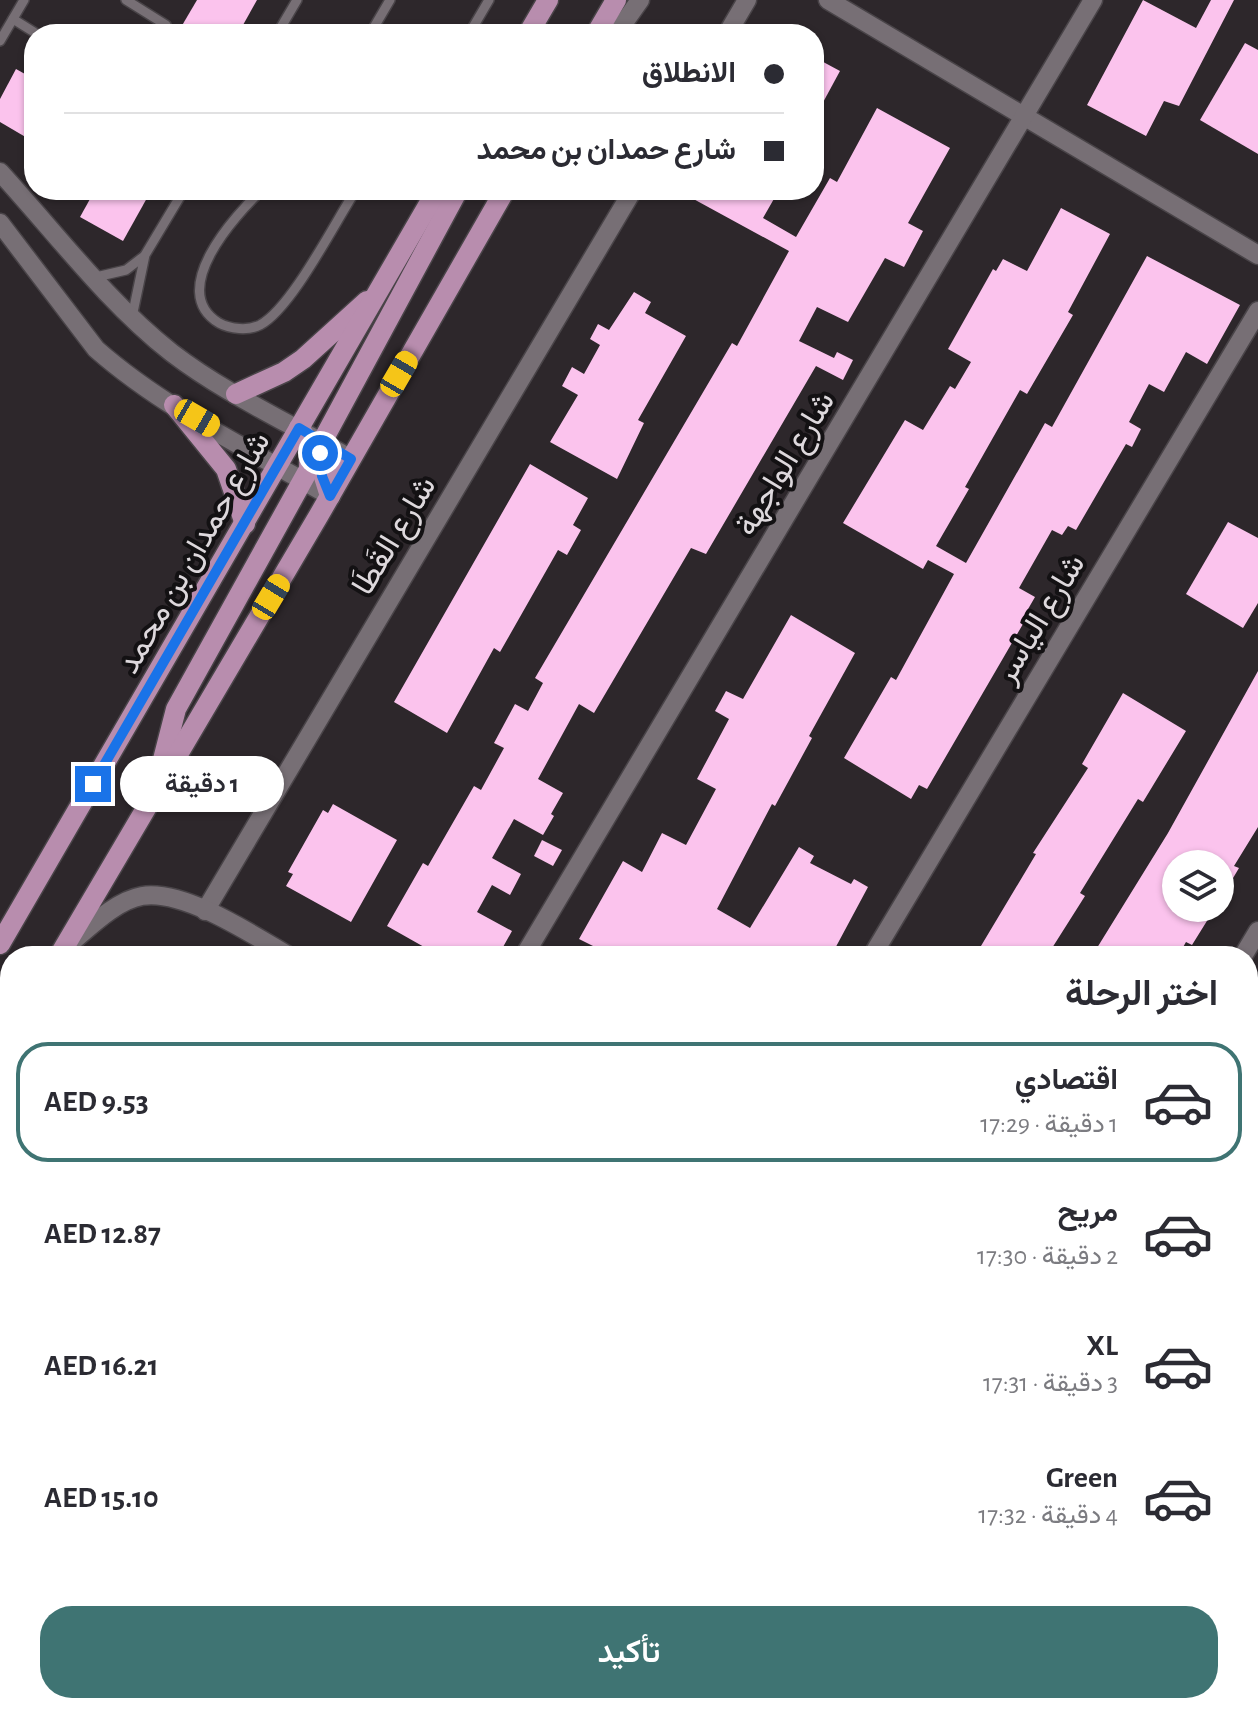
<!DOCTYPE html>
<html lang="ar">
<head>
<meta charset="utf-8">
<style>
	body { margin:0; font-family:"Alegreya Sans",Vazirmatn,sans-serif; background:#f7f7f7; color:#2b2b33; direction:rtl; height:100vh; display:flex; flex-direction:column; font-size:30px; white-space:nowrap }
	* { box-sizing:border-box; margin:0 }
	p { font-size:26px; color:#7c7c81 }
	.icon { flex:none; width:44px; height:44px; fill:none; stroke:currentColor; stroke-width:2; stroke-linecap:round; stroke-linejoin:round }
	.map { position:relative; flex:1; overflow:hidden; direction:ltr }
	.sheet { position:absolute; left:0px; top:946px; width:1258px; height:768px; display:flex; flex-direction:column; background:#fff; border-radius:32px 32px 0 0; box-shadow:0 2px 6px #0004; direction:rtl }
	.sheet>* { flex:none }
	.banner { position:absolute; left:24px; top:24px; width:800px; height:176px; border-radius:32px; box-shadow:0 2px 6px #0004; direction:rtl; display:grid; align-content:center; height:176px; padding:0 40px; background:#fff }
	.controls { position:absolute; left:1162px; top:850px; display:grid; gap:16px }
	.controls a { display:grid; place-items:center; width:72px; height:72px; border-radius:50%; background:#fff; box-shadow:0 2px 6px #0004; font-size:40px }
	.end { position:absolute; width:36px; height:36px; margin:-18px; border:10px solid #1a73e8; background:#fff; box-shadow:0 0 0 4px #fff }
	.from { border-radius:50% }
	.bubble { position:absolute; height:56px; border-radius:28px; background:#fff; box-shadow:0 2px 6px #0004; font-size:26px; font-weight:600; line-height:56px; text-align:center; direction:rtl }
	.car { position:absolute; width:24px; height:48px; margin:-24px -12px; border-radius:10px; box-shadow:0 0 6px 2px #0007; background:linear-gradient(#f5c518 24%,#345 0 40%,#f5c518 0 76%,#345 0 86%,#f5c518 0) }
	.banner b { display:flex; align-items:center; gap:28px; height:76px; font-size:30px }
	.banner b+b { border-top:2px solid #e1e1e2 }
	.banner i { width:20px; height:20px; background:#2b2b33 }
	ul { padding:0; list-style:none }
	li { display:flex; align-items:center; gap:24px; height:120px; margin:0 16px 12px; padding:0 24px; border:4px solid transparent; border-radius:32px }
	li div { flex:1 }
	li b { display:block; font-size:30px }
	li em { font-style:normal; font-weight:600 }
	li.active { border-color:#3f7473 }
	li>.icon { width:72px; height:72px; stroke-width:1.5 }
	h2 { padding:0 40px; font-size:36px; line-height:96px }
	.action { display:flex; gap:16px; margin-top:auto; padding:16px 40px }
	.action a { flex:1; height:92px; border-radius:32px; background:#3f7473; color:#fff; font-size:32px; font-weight:600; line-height:92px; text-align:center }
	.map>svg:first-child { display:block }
	.building { fill:#fbc3ed }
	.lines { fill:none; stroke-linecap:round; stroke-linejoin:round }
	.lane-casing { stroke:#494448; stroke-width:12 }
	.street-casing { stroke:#494448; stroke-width:21 }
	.primary-casing { stroke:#494448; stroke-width:23 }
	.lane { stroke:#776f75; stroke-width:9 }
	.street { stroke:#776f75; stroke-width:18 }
	.primary { stroke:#b88dae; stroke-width:20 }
	.route { stroke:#1a73e8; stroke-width:10 }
	.labels { text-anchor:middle; stroke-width:8; stroke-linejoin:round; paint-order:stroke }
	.street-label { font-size:32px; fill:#ddd8dc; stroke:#131113 }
</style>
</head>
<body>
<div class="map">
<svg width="1258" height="1714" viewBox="0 0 1258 1714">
	<rect width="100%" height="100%" fill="#2d272b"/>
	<!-- building -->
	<g class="building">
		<polygon points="197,0 257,0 238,34 177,34"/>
		<polygon points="1143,0 1196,28 1211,0 1234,0 1179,106 1164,101 1146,136 1087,105"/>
		<polygon points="1245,43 1258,50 1258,154 1200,120"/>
		<polygon points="814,57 840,71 814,119"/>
		<polygon points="16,69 34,79 34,142 0,122 0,99"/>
		<polygon points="877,108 950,148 908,223 923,231 904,267 885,258 848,322 817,307 799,341 834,358 837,352 853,360 843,380 816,366 706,554 691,548 594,713 579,704 538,779 563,793 551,814 554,816 543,835 514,819 492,858 521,874 510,895 492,885 477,912 512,931 498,956 440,956 387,926 423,863 428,866 474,786 481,790 504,748 494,743 515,704 528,711 543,683 535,678 732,343 737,346 789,251 677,190 779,190 763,218 796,237 830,178 837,182"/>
		<polygon points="95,190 134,190 147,198 123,241 80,217"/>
		<polygon points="1061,208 1110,234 1068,312 1073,315 1027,394 1020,390 965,487 969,489 936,546 966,563 1045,423 1052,427 1147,256 1240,305 1207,364 1186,352 1164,392 1149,384 1129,422 1141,429 1132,447 1126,444 1076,530 1068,526 1062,535 1052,530 1019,588 1035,597 1020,623 1023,624 927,789 919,785 911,799 844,758 891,677 896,680 954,574 928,560 923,569 843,523 905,420 923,430 950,386 955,389 971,362 948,349 993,269 996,271 1003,259 1027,271"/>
		<polygon points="634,292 651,302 645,313 686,336 638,420 644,423 617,479 550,442 578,395 562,386 572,367 584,374 600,345 590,339 598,324 609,330"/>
		<polygon points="530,464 588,498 573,525 581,530 567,555 558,550 500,652 494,648 447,733 394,702"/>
		<polygon points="1228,522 1258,538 1258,603 1243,628 1186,594"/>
		<polygon points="791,615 855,653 809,736 812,738 775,806 772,804 717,909 750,928 799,847 814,856 810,863 851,884 854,879 868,887 831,956 613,956 579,939 623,861 642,872 662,833 686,845 716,789 697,779 729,719 715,711 726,691 743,699"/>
		<polygon points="1258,671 1258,827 1234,866 1239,868 1220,900 1220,864 1176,864 1176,908 1215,908 1192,945 1186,942 1178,956 1092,956 1168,833"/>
		<polygon points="1123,693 1186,731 1143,802 1138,799 1080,893 1085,896 1047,956 975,956 1036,854 1033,853 1088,768 1082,764"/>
		<polygon points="333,804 397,840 351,922 286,886 293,874 288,872 310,833 323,810 328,813"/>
		<polygon points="542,840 562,850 553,866 534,856"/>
	</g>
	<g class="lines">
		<defs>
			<g id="lane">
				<polyline points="126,0 166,25 169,34"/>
				<polyline points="13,19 37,34"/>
				<polyline points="277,34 297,0"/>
				<polyline points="370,34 390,0"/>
				<polyline points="469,34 489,0"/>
				<polyline points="0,41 24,0"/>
				<path d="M262 190C235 215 166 291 219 323 230 329 248 331 260 325 292 308 335 222 356 190"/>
				<polyline points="96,277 126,270 143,257"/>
				<polyline points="132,317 145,255 184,190"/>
			</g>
			<g id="street">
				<polyline points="828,0 1258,255"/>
				<polyline points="616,34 640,0"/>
				<polyline points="727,34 747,0"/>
				<path d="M0 172C55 232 107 302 172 353 227 395 292 424 351 459"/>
				<path d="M0 223 96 349C164 409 252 451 330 496"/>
				<polyline points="205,911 633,190"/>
				<path d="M66 947C87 930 114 901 142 896 184 889 253 935 289 956"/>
				<polyline points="524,956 1093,0"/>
				<polyline points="872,956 1258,311"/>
				<polyline points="1243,956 1258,931"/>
				<polyline points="1248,1313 1258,1293"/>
				<polyline points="0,1421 10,1404"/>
				<polyline points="1248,1442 1258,1447"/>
				<polyline points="296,1714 300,1704"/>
				<polyline points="1092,1714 1096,1704"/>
			</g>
			<g id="primary">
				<polyline points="528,34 548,0"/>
				<polyline points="596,34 616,0"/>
				<polyline points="236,394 284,372 303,359 367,301"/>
				<polyline points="174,405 226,469 245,524"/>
				<polyline points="330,496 320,464 322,442 458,190"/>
				<polyline points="159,775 176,709 309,469 310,444 299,428"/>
				<polyline points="0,944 437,190"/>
				<polyline points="59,956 319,515 505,190"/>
				<polyline points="0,1057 10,1040"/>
			</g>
		</defs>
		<!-- lane casing -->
		<use href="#lane" class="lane-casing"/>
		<!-- street casing -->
		<use href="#street" class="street-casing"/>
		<!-- primary casing -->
		<use href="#primary" class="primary-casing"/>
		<!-- lane -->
		<use href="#lane" class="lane"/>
		<!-- street -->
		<use href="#street" class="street"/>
		<!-- primary -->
		<use href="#primary" class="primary"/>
	</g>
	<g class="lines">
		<!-- route -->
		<polyline class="route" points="93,784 299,428 351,459 330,496 322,476 320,453"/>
	</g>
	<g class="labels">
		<!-- street labels -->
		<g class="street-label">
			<text transform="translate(784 463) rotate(-59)" y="11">شارع الواجهة</text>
			<text transform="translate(393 535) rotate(-59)" y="11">شارع القَطَا</text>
			<text transform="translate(193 552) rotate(-60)" y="11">شارع حمدان بن محمد</text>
			<text transform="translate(1039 618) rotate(-59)" y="11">شارع الياسر</text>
		</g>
	</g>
</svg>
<div class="controls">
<a><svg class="icon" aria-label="layers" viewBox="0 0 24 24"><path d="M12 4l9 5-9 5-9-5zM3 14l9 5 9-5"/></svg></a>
</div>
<i class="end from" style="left:320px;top:453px"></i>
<i class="end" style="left:93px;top:784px"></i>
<div class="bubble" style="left:120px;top:756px;width:164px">1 دقيقة</div>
<i class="car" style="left:399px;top:374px;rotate:30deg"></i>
<i class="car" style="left:197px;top:418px;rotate:120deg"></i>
<i class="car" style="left:271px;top:597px;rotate:31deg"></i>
<div class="banner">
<b><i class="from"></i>الانطلاق</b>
<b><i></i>شارع حمدان بن محمد</b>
</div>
<section class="sheet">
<h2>اختر الرحلة</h2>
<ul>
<li class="active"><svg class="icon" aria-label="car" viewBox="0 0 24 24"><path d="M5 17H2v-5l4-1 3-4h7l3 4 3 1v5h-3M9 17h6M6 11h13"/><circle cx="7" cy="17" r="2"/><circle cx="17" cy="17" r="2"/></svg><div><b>اقتصادي</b><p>1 دقيقة · 17:29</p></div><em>AED 9.53</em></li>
<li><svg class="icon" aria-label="car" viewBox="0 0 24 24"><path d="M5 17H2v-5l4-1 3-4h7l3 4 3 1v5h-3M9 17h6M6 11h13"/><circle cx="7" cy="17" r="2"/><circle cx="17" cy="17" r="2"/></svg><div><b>مريح</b><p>2 دقيقة · 17:30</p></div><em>AED 12.87</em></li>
<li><svg class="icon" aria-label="car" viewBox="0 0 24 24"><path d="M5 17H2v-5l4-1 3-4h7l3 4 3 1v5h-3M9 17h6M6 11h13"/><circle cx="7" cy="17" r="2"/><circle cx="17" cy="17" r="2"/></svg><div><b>XL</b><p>3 دقيقة · 17:31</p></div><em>AED 16.21</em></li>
<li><svg class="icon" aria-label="car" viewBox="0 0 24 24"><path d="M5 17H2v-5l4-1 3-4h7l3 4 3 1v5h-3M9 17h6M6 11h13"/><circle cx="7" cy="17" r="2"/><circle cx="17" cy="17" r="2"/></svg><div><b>Green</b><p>4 دقيقة · 17:32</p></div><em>AED 15.10</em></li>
</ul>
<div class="action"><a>تأكيد</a></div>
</section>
</div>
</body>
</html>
